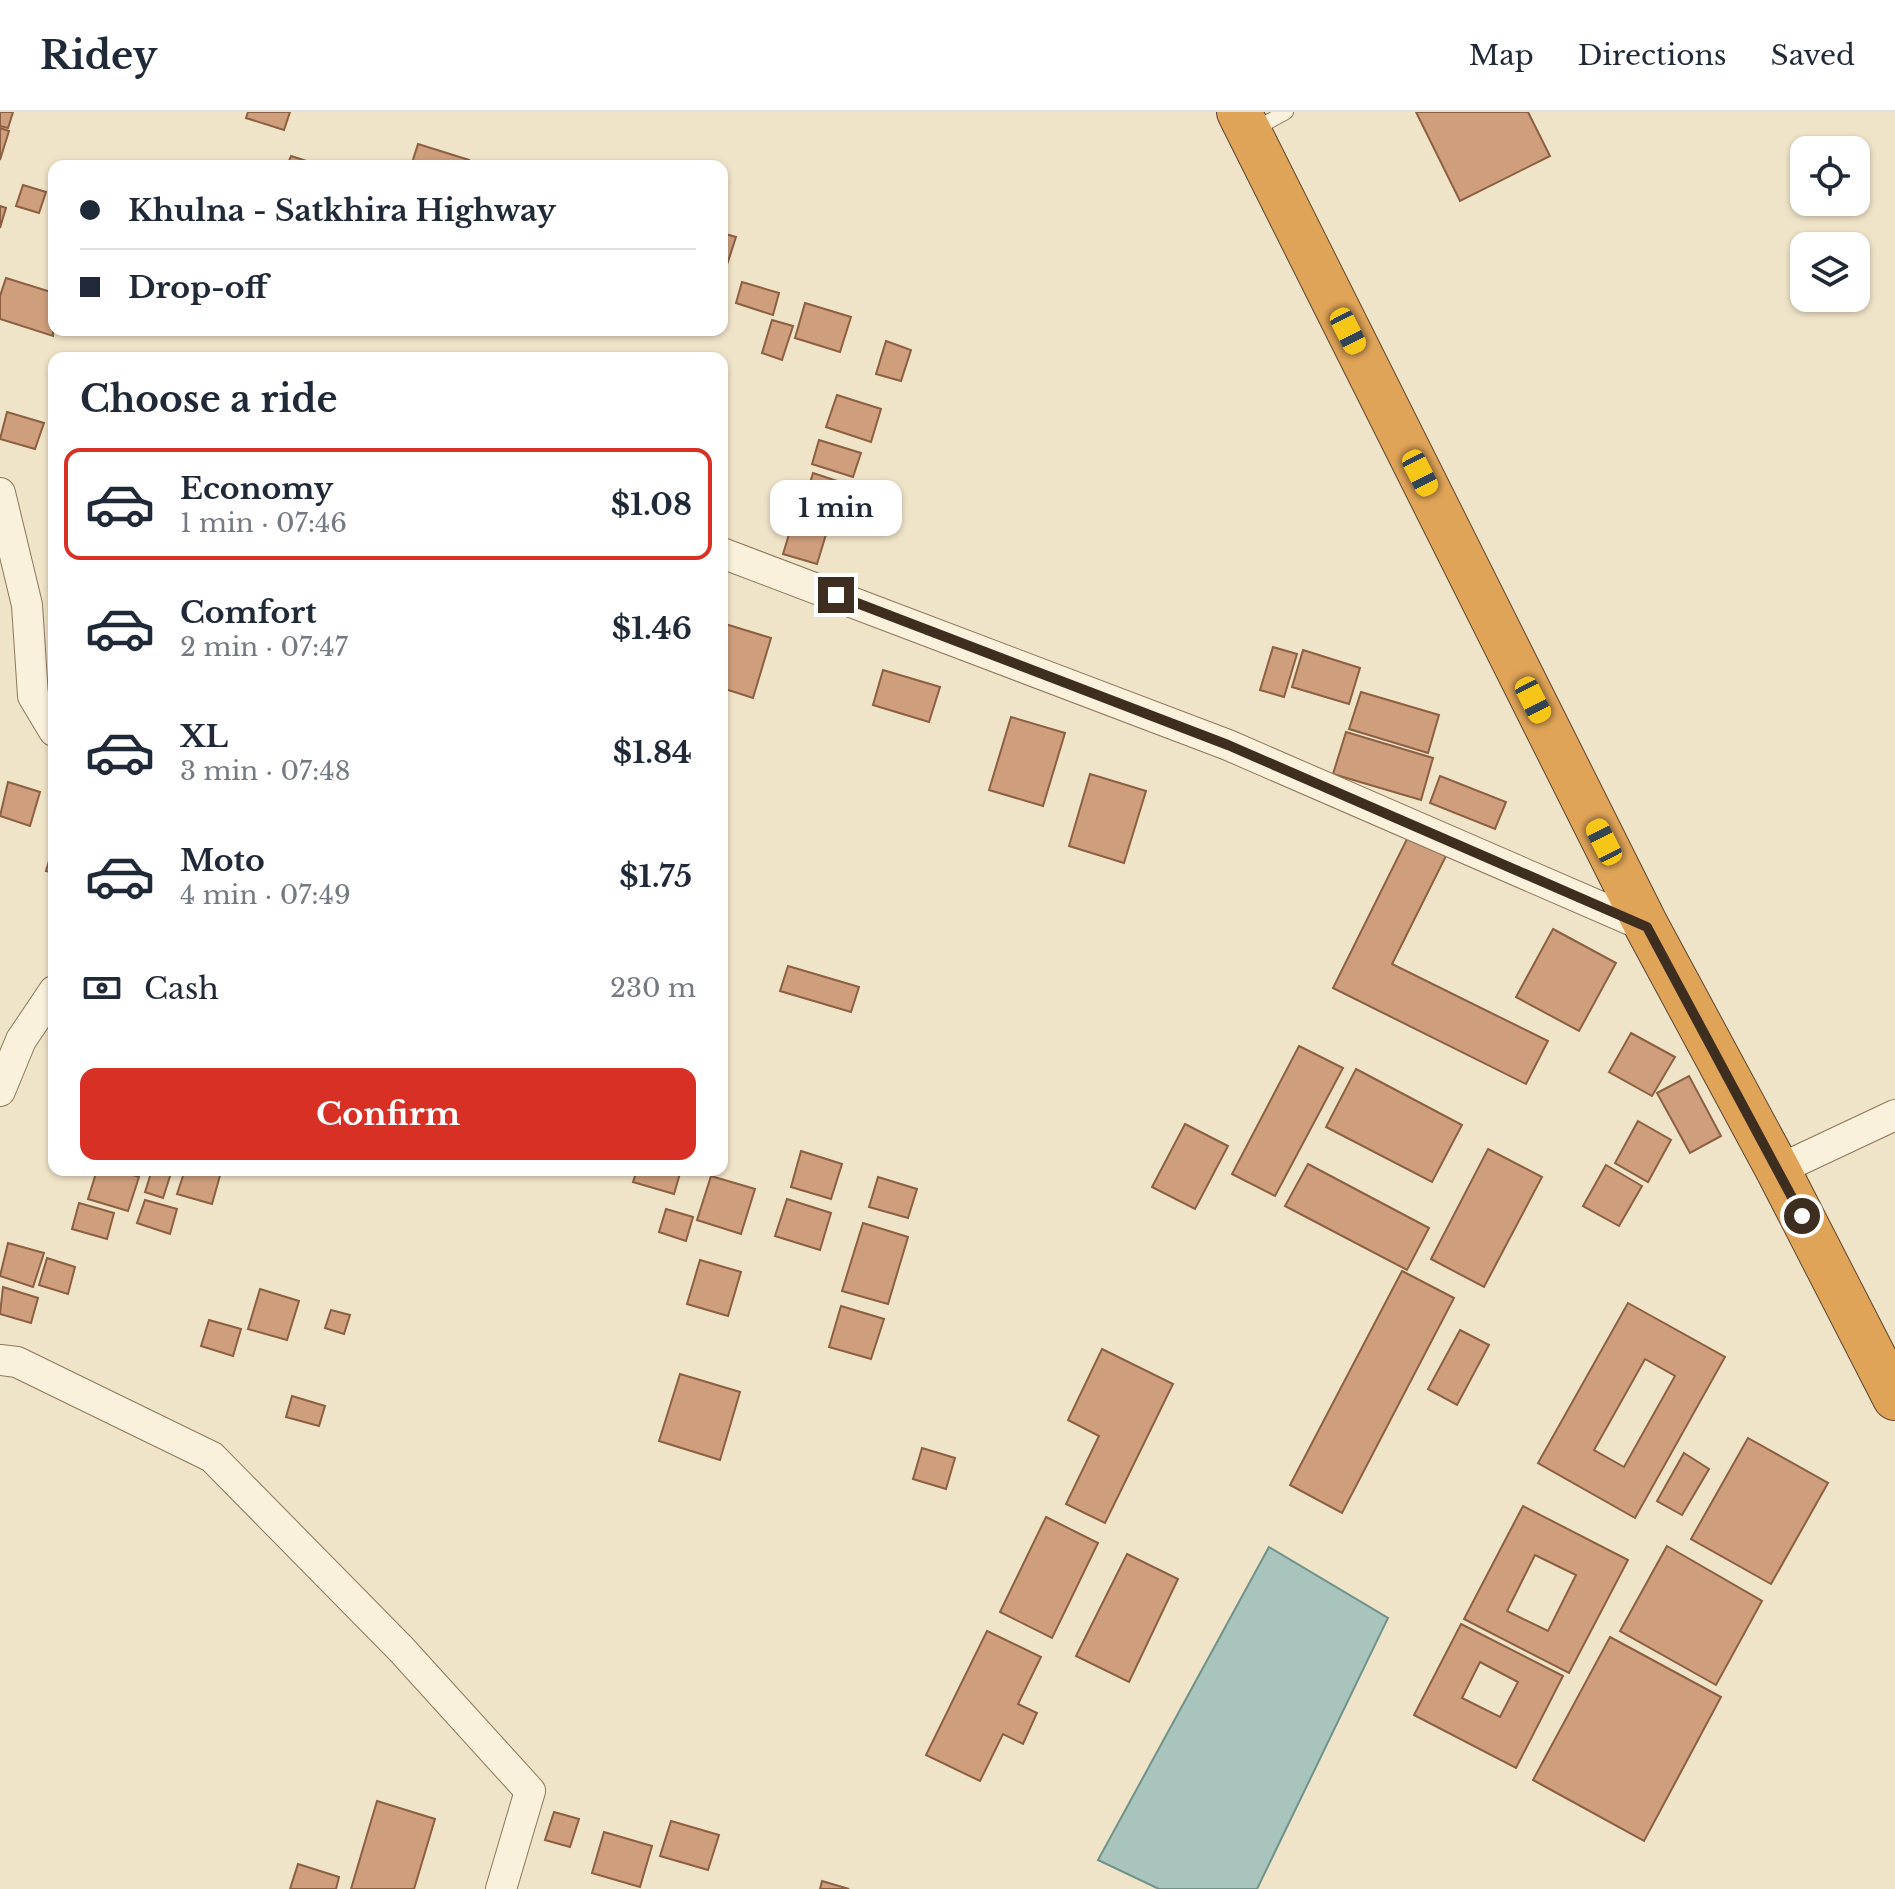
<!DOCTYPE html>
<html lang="en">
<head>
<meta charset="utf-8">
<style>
	body { margin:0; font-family:"Libre Baskerville",serif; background:#f2f2f3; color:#1f2937; height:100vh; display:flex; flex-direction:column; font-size:30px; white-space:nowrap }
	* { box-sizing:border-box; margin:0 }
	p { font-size:26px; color:#747a83 }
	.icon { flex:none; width:44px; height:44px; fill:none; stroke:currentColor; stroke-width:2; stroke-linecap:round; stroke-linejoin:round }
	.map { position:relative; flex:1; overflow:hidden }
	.details { position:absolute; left:48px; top:240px; width:680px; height:824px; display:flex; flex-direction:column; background:#fff; border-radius:16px; box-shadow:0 2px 6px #0004 }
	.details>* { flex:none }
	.banner { position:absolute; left:48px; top:48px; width:680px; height:176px; border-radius:16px; box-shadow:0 2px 6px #0004; display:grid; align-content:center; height:176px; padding:0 32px; background:#fff }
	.fabs { position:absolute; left:1790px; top:24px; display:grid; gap:16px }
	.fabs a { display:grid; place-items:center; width:80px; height:80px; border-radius:16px; background:#fff; box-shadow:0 2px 6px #0004; font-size:40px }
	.end { position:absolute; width:36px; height:36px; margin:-18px; border:10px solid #3d2e20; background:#fff; box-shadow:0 0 0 4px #fff }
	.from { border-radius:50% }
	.bubble { position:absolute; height:56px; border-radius:16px; background:#fff; box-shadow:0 2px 6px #0004; font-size:26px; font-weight:700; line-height:56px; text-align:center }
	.car { position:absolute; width:24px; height:48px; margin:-24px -12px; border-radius:10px; box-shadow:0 0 6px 2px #0007; background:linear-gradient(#f5c518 24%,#345 0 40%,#f5c518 0 76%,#345 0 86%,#f5c518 0) }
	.banner b { display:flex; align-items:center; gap:28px; height:76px; font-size:30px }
	.banner b+b { border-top:2px solid #e0e1e3 }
	.banner i { width:20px; height:20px; background:#1f2937 }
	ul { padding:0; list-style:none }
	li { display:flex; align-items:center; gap:24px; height:112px; margin:0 16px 12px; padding:0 16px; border:4px solid transparent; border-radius:16px }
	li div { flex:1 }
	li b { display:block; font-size:30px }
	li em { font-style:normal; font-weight:700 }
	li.active { border-color:#d93025 }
	li>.icon { width:72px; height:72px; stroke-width:1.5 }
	h2 { padding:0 32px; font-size:36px; line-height:96px }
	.pay { display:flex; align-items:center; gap:20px; height:88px; padding:0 32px; font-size:30px }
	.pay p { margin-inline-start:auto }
	.action { display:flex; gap:16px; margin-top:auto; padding:16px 32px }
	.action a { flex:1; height:92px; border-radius:16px; background:#d93025; color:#fff; font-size:32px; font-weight:700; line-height:92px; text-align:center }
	header { display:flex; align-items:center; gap:48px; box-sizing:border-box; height:112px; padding:0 40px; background:#fff; border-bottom:2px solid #e0e1e3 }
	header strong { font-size:38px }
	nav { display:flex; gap:44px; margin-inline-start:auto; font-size:28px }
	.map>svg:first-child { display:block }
	.water { fill:#a9c4bc; stroke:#6f938a; stroke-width:2 }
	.building { fill:#cf9f7d; stroke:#8d5f41; stroke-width:2; fill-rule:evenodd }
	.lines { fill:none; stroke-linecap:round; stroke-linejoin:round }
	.lane-casing { stroke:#8d765c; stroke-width:16 }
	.street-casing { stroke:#8d765c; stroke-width:32 }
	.highway-casing { stroke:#5b4430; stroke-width:46 }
	.lane { stroke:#faf1dc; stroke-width:14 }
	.street { stroke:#faf1dc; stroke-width:30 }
	.highway { stroke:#e0a458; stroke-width:44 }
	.route { stroke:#3d2e20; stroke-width:10 }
</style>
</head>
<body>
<header>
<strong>Ridey</strong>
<nav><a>Map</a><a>Directions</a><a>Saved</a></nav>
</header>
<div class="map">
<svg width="1895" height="1777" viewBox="0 0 1895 1777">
	<rect width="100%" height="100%" fill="#f0e4c8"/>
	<!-- water -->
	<polygon class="water" points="1269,1435 1388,1506 1257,1777 1159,1777 1098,1748"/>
	<!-- building -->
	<g class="building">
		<polygon points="0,0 13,0 8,16 0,14"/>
		<polygon points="248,0 290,0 284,18 246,6"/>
		<polygon points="1416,0 1528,0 1550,44 1460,89"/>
		<polygon points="0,16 9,19 0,48"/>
		<polygon points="418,32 469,48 467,54 411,54"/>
		<polygon points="291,44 322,54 287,54"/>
		<polygon points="23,73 46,80 39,101 16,94"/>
		<polygon points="0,94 6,96 0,116"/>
		<polygon points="722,121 736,125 722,168"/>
		<polygon points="6,166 54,181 53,224 0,207 0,184"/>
		<polygon points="742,170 779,181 773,203 736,191"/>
		<polygon points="805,191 851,205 840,240 795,226"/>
		<polygon points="772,208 793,214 782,248 762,241"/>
		<polygon points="886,229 911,238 901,269 876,262"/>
		<polygon points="837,283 881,297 871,330 826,315"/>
		<polygon points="7,300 44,311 35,337 0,327"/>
		<polygon points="819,328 861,341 853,365 812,352"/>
		<polygon points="813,361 843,371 834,400 804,390"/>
		<polygon points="797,396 831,406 817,452 783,442"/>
		<polygon points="722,511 771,526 753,586 722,576"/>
		<polygon points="1273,535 1297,542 1284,585 1260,578"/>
		<polygon points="1303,538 1360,556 1349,592 1292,575"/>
		<polygon points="883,558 940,575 929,610 873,593"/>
		<polygon points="1361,580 1439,603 1428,641 1349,617"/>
		<polygon points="1011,605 1065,621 1043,694 989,678"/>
		<polygon points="1346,620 1433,646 1421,688 1333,662"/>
		<polygon points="1090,662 1146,679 1124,751 1069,734"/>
		<polygon points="1440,664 1506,690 1495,717 1430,691"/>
		<polygon points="8,670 40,680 30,714 0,704"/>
		<polygon points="1408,725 1446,744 1392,852 1548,929 1526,972 1333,876"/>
		<polygon points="54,732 54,761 46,759"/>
		<polygon points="1553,817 1616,851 1579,919 1516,885"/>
		<polygon points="788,854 859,875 851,900 780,879"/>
		<polygon points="1631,921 1675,945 1652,984 1609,960"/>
		<polygon points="1299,934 1343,956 1275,1084 1232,1062"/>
		<polygon points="1356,957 1462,1013 1432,1070 1326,1015"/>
		<polygon points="1689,964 1721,1024 1690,1041 1657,981"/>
		<polygon points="1638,1009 1671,1028 1648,1070 1615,1051"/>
		<polygon points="1185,1012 1228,1034 1195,1097 1152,1075"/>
		<polygon points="1488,1037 1542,1065 1484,1175 1431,1147"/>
		<polygon points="801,1039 842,1052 831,1087 791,1075"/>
		<polygon points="1308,1052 1429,1116 1407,1158 1285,1094"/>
		<polygon points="1606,1053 1642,1074 1619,1114 1583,1094"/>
		<polygon points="97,1058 116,1058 139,1065 128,1099 88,1087"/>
		<polygon points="152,1058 172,1058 163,1086 145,1080"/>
		<polygon points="185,1058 221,1060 212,1092 177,1082"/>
		<polygon points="637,1058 681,1058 674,1082 633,1070"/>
		<polygon points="711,1064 755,1077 741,1122 697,1108"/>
		<polygon points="878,1065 917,1077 908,1106 869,1095"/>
		<polygon points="787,1087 831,1101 820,1138 775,1124"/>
		<polygon points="145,1088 177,1097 170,1122 137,1111"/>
		<polygon points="79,1091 114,1101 107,1127 72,1117"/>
		<polygon points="666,1097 693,1105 686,1129 659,1120"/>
		<polygon points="863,1111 908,1125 888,1192 842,1179"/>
		<polygon points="8,1131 44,1141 33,1175 0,1164"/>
		<polygon points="47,1146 75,1155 68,1182 39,1173"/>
		<polygon points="700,1148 741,1160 728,1204 687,1192"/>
		<polygon points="1402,1159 1454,1186 1342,1401 1290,1373"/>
		<polygon points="3,1175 38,1186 31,1211 0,1202"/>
		<polygon points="260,1177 299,1189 287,1228 248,1217"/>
		<path d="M1628 1191 1725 1245 1635 1406 1538 1351ZM1645 1247 1675 1264 1624 1355 1594 1338Z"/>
		<polygon points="841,1194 884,1207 871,1247 829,1235"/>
		<polygon points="331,1198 350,1203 344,1222 325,1216"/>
		<polygon points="209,1208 241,1217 233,1244 201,1234"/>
		<polygon points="1460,1218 1489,1233 1457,1293 1428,1277"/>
		<polygon points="1102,1237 1173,1272 1105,1411 1066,1392 1099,1324 1068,1308"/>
		<polygon points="680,1262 740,1280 720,1348 659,1329"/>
		<polygon points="292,1284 325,1294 319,1314 286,1305"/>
		<polygon points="1748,1326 1828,1371 1771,1472 1691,1427"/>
		<polygon points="922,1336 955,1346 946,1377 913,1367"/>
		<polygon points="1684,1341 1709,1357 1682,1403 1657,1389"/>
		<path d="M1523 1394 1628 1448 1569 1561 1464 1507ZM1535 1443 1576 1463 1548 1519 1507 1499Z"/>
		<polygon points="1046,1405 1098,1431 1052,1526 1000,1500"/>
		<polygon points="1667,1434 1762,1489 1716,1573 1620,1519"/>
		<polygon points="1127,1442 1178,1467 1129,1570 1076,1544"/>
		<path d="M1461 1512 1563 1564 1516 1656 1414 1603ZM1480 1550 1518 1570 1500 1605 1462 1586Z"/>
		<polygon points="987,1519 1041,1545 1018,1592 1037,1601 1023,1632 1003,1622 980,1669 926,1643"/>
		<polygon points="1610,1525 1721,1585 1644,1729 1533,1668"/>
		<polygon points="377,1689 435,1707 414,1777 351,1777"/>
		<polygon points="554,1700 579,1707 570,1735 545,1728"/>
		<polygon points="671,1709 719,1723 708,1758 660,1744"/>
		<polygon points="604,1720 652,1734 640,1775 592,1761"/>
		<polygon points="298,1752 339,1765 336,1777 290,1777"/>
		<polygon points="822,1769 849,1777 820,1777"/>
	</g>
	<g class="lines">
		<defs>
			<polyline id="lane" points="1253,18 1286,0"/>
			<g id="street">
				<polyline points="0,381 27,493 33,584 54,619"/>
				<polyline points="722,441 1228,633 1647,815"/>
				<polyline points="0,979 21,928 54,879"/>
				<polyline points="1778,1058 1895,1003"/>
				<polyline points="0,1248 17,1250 212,1345 401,1537 530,1679 501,1777"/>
			</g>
			<polyline id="highway" points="1239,0 1647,815 1778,1058 1895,1286"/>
		</defs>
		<!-- lane casing -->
		<use href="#lane" class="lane-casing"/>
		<!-- street casing -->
		<use href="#street" class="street-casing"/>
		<!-- highway casing -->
		<use href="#highway" class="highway-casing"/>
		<!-- lane -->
		<use href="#lane" class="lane"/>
		<!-- street -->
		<use href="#street" class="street"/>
		<!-- highway -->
		<use href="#highway" class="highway"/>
	</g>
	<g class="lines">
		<!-- route -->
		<polyline class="route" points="836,483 1228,633 1647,815 1802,1104"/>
	</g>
</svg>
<div class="fabs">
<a><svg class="icon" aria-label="locate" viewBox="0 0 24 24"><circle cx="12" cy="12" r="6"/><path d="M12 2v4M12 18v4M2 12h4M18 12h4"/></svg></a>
<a><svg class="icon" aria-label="layers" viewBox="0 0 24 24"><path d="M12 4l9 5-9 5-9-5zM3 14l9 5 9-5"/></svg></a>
</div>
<i class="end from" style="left:1802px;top:1104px"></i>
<i class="end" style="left:836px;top:483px"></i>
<div class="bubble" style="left:770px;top:368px;width:132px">1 min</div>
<i class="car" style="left:1348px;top:219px;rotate:153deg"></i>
<i class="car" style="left:1420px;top:361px;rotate:153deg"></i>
<i class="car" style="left:1533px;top:588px;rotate:153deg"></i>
<i class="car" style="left:1604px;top:730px;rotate:333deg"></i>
<div class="banner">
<b><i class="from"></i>Khulna - Satkhira Highway</b>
<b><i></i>Drop-off</b>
</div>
<section class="details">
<h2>Choose a ride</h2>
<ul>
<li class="active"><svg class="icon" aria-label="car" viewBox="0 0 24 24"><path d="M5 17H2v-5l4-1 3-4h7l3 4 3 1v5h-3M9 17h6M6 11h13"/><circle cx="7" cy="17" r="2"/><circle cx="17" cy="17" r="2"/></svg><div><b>Economy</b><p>1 min · 07:46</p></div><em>$1.08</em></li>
<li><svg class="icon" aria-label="car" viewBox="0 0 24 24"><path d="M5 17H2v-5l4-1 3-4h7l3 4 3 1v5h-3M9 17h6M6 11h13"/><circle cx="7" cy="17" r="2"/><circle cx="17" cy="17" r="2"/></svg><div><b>Comfort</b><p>2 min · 07:47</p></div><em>$1.46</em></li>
<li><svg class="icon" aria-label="car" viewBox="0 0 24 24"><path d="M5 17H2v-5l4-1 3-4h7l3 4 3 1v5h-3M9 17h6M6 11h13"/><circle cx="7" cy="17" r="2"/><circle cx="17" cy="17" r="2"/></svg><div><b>XL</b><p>3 min · 07:48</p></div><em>$1.84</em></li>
<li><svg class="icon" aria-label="car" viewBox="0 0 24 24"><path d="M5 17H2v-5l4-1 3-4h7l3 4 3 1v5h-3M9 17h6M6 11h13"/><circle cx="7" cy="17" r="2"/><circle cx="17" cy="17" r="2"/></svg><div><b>Moto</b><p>4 min · 07:49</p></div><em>$1.75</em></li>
</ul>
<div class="pay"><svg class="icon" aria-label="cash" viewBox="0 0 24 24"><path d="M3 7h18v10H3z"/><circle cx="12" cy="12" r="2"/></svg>Cash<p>230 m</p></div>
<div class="action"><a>Confirm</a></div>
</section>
</div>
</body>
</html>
